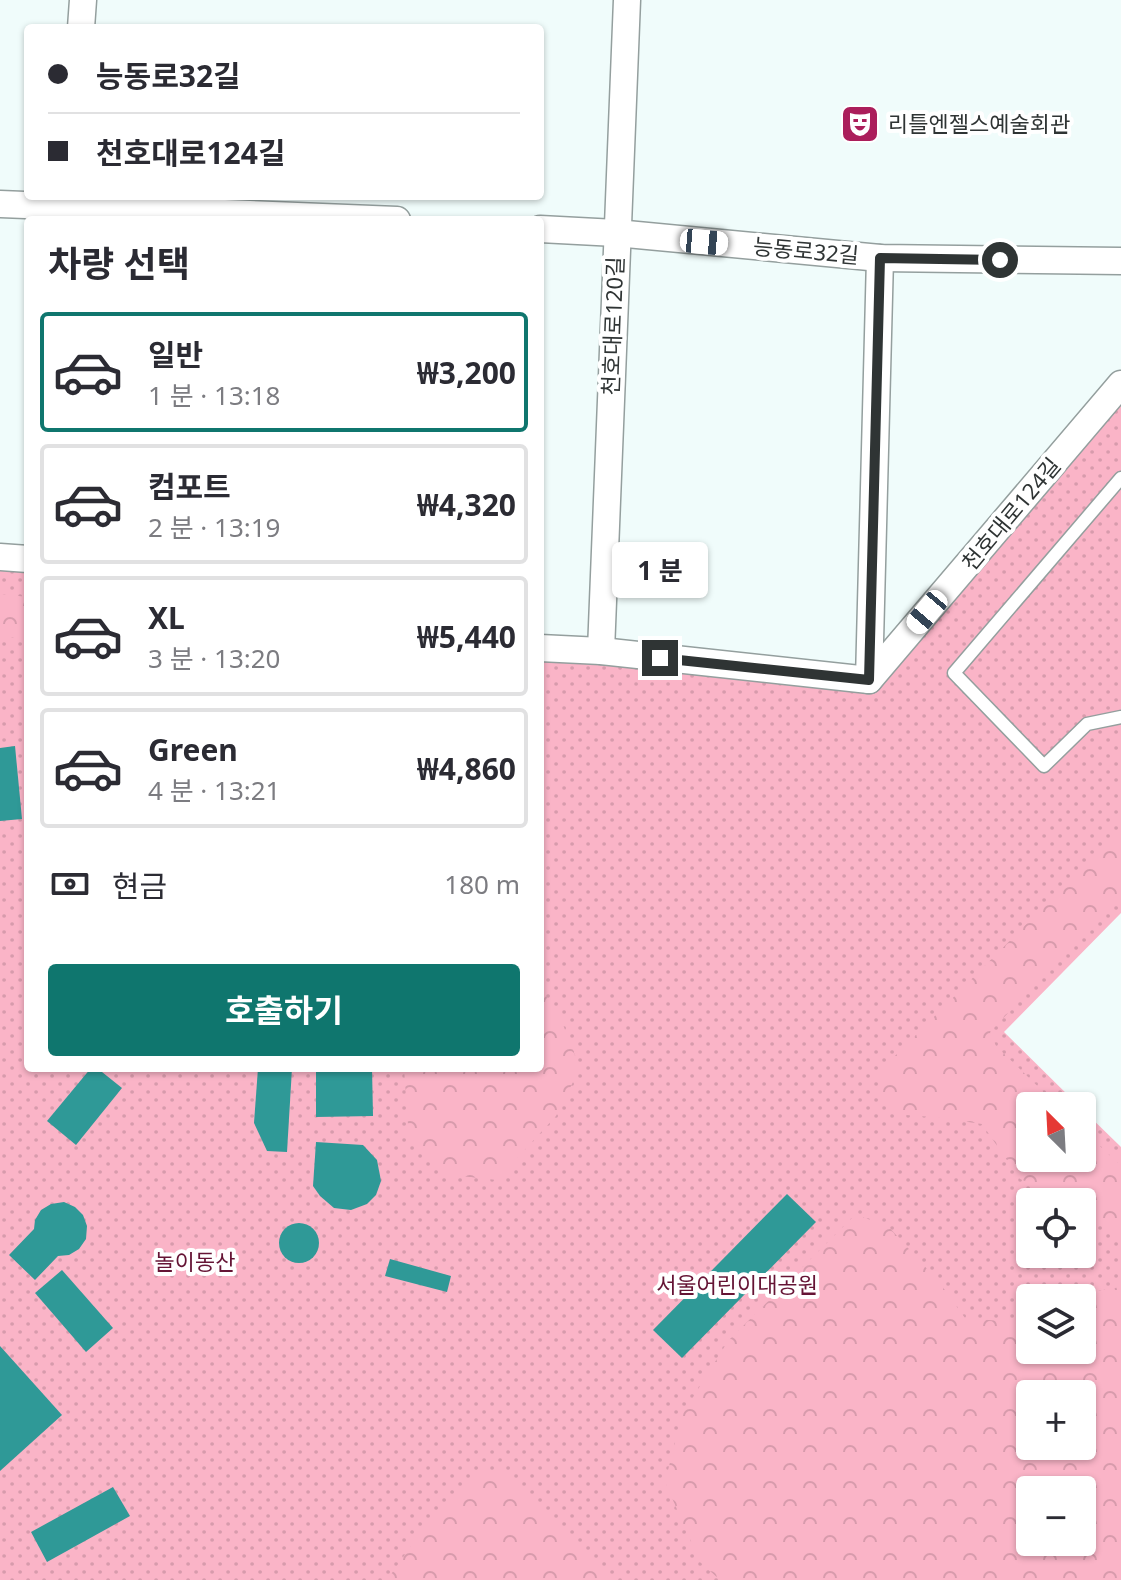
<!DOCTYPE html>
<html lang="ko">
<head>
<meta charset="utf-8">
<style>
	body { margin:0; font-family:"Noto Sans","Noto Sans KR",sans-serif; background:#f2f2f3; color:#2b2b33; height:100vh; display:flex; flex-direction:column; font-size:30px; white-space:nowrap }
	* { box-sizing:border-box; margin:0 }
	p { font-size:26px; color:#7c7c81 }
	.icon { flex:none; width:44px; height:44px; fill:none; stroke:currentColor; stroke-width:2; stroke-linecap:round; stroke-linejoin:round }
	.map { position:relative; flex:1; overflow:hidden }
	.panel { position:absolute; left:24px; top:216px; width:520px; height:856px; display:flex; flex-direction:column; background:#fff; border-radius:8px; box-shadow:0 2px 6px #0004 }
	.panel>* { flex:none }
	.banner { position:absolute; left:24px; top:24px; width:520px; height:176px; border-radius:8px; box-shadow:0 2px 6px #0004; display:grid; align-content:center; height:176px; padding:0 24px; background:#fff }
	.needle { width:52px; rotate:336deg }
	.tools { position:absolute; left:1016px; top:1092px; display:grid; gap:16px }
	.tools a { display:grid; place-items:center; width:80px; height:80px; border-radius:8px; background:#fff; box-shadow:0 2px 6px #0004; font-size:40px }
	.end { position:absolute; width:36px; height:36px; margin:-18px; border:10px solid #2f3434; background:#fff; box-shadow:0 0 0 4px #fff }
	.from { border-radius:50% }
	.bubble { position:absolute; height:56px; border-radius:8px; background:#fff; box-shadow:0 2px 6px #0004; font-size:26px; font-weight:700; line-height:56px; text-align:center }
	.car { position:absolute; width:24px; height:48px; margin:-24px -12px; border-radius:10px; box-shadow:0 0 6px 2px #0007; background:linear-gradient(#fff 24%,#345 0 40%,#fff 0 76%,#345 0 86%,#fff 0) }
	.banner b { display:flex; align-items:center; gap:28px; height:76px; font-size:30px }
	.banner b+b { border-top:2px solid #e1e1e2 }
	.banner i { width:20px; height:20px; background:#2b2b33 }
	ul { padding:0; list-style:none }
	li { display:flex; align-items:center; gap:24px; height:120px; margin:0 16px 12px; padding:0 8px; border:4px solid #e1e1e2; border-radius:8px }
	li div { flex:1 }
	li b { display:block; font-size:30px }
	li em { font-style:normal; font-weight:700 }
	li.on { border-color:#0f766e }
	li>.icon { width:72px; height:72px; stroke-width:1.5 }
	h2 { padding:0 24px; font-size:36px; line-height:96px }
	.pay { display:flex; align-items:center; gap:20px; height:88px; padding:0 24px; font-size:30px }
	.pay p { margin-inline-start:auto }
	.cta { display:flex; gap:16px; margin-top:auto; padding:16px 24px }
	.cta a { flex:1; height:92px; border-radius:8px; background:#0f766e; color:#fff; font-size:32px; font-weight:700; line-height:92px; text-align:center }
	.map>svg:first-child { display:block }
	.green { fill:url(#green-dots); fill-rule:evenodd }
	.forest { fill:url(#forest-crowns); fill-rule:evenodd }
	.building { fill:#2f9997 }
	.lines { fill:none; stroke-linecap:round; stroke-linejoin:round }
	.lane-casing { stroke:#949f9e; stroke-width:15 }
	.street-casing { stroke:#949f9e; stroke-width:29 }
	.lane { stroke:#fff; stroke-width:12 }
	.street { stroke:#fff; stroke-width:26 }
	.route { stroke:#2f3434; stroke-width:10 }
	.labels { text-anchor:middle; stroke-width:8; stroke-linejoin:round; paint-order:stroke }
	.poi-label { font-size:22px; fill:#2f3434; stroke:#fff; text-anchor:start }
	.street-label { font-size:22px; fill:#2f3434; stroke:#fff }
	.park-label { font-size:22px; fill:#651435; stroke:#fff }
</style>
</head>
<body>
<div class="map">
<svg width="1121" height="1580" viewBox="0 0 1121 1580">
	<defs>
		<pattern id="green-dots" width="8" height="8" patternUnits="userSpaceOnUse" patternTransform="scale(2)"><rect width="8" height="8" fill="#fab4c7"/><path d="M2 2h.1M6 6h.1" fill="none" stroke="#d79bac" stroke-width="1.8" stroke-linecap="round"/></pattern>
		<pattern id="forest-crowns" width="20" height="18" patternUnits="userSpaceOnUse" patternTransform="scale(2)"><rect width="20" height="18" fill="#fab4c7"/><path d="M2 6a3 3 0 1 1 6 0M12 15a3 3 0 1 1 6 0" fill="none" stroke="#d79bac"/></pattern>
	</defs>
	<rect width="100%" height="100%" fill="#f0fcfb"/>
	<!-- green -->
	<path class="green" d="M1121 397V913L1004 1032 1079 1106H1030V1158H1082V1109L1121 1147V1580H0V568L28 570V1068H540V661L601 664 869 693ZM1030 1202H1082V1254H1030ZM1030 1298H1082V1350H1030ZM1030 1394H1082V1446H1030ZM1030 1490H1082V1542H1030Z"/>
	<!-- forest -->
	<g class="forest">
		<polygon points="0,594 28,597 28,633 0,641"/>
		<polygon points="1121,829 1121,894 990,1032 996,1046 1058,1106 1030,1106 1030,1158 1082,1158 1082,1129 1121,1166 1121,1238 1082,1205 1082,1202 1076,1202 1020,1179 982,1124 933,1117 892,1114 879,1093 880,1071"/>
		<polygon points="540,987 560,1017 580,1068 556,1116 497,1180 451,1175 409,1139 404,1068 540,1068"/>
		<path d="M855 1215 887 1225 939 1282 965 1318 1023 1323 1030 1311V1350H1082V1298H1055L1121 1287V1580H720L700 1562 665 1482 682 1415 728 1341ZM1082 1394V1446H1030V1394ZM1082 1490V1542H1030V1490Z"/>
		<polygon points="508,1472 608,1580 387,1580 413,1543 480,1474"/>
	</g>
	<!-- building -->
	<g class="building">
		<polygon points="15,746 22,819 0,821 0,748"/>
		<polygon points="91,1068 97,1068 122,1088 76,1145 47,1121"/>
		<polygon points="258,1068 292,1068 287,1152 267,1151 254,1123"/>
		<polygon points="316,1068 372,1068 373,1116 316,1117"/>
		<polygon points="316,1142 363,1145 377,1160 381,1181 376,1195 367,1204 351,1210 334,1208 320,1196 313,1186"/>
		<polygon points="787,1194 816,1222 682,1358 653,1330"/>
		<polygon points="64,1202 75,1207 83,1215 87,1226 86,1239 79,1249 69,1255 58,1256 35,1280 9,1255 34,1229 35,1220 41,1210 51,1204"/>
		<circle cx="299" cy="1243" r="20"/>
		<polygon points="390,1259 451,1276 447,1292 385,1276"/>
		<polygon points="62,1270 113,1328 86,1352 35,1293"/>
		<polygon points="0,1346 62,1415 0,1471"/>
		<polygon points="113,1487 130,1516 47,1562 31,1532"/>
	</g>
	<g class="lines">
		<defs>
			<polyline id="lane" points="1121,478 954,673 1044,766 1087,724 1121,717"/>
			<g id="street">
				<polyline points="81,28 83,0"/>
				<polyline points="0,204 397,220"/>
				<polyline points="540,229 616,233 880,258 1121,261"/>
				<polyline points="0,557 28,559"/>
				<polyline points="540,648 601,651 869,680 1121,384"/>
				<polyline points="601,651 627,0"/>
				<polyline points="869,680 880,258"/>
			</g>
		</defs>
		<!-- lane casing -->
		<use href="#lane" class="lane-casing"/>
		<!-- street casing -->
		<use href="#street" class="street-casing"/>
		<!-- lane -->
		<use href="#lane" class="lane"/>
		<!-- street -->
		<use href="#street" class="street"/>
	</g>
	<g class="lines">
		<!-- route -->
		<polyline class="route" points="660,658 869,680 880,258 1000,260"/>
	</g>
	<!-- icons -->
	<defs>
		<symbol id="theatre-square" viewBox="-11 -11 22 22"><rect x="-9" y="-9" width="18" height="18" rx="4" fill="#ab1e5b" stroke="#fff"/><path d="M-5-5.5Q0-4 5-5.5V0Q5 5 0 6Q-5 5-5 0ZM-3.3-2.5H-1v1.5H-3.3ZM1-2.5H3.3v1.5H1ZM-2.8 1Q0 5.5 2.8 1Z" fill="#fff"/></symbol>
	</defs>
	<g fill-rule="evenodd">
		<use href="#theatre-square" x="838" y="102" width="44" height="44"/>
	</g>
	<g class="labels">
		<!-- poi labels -->
		<g class="poi-label">
			<text x="888" y="132">리틀엔젤스예술회관</text>
		</g>
		<!-- street labels -->
		<g class="street-label">
			<text transform="translate(806 251) rotate(5)" y="8">능동로32길</text>
			<text transform="translate(613 326) rotate(-88)" y="8">천호대로120길</text>
			<text transform="translate(1011 514) rotate(-50)" y="8">천호대로124길</text>
		</g>
		<!-- park labels -->
		<g class="park-label">
			<text x="195" y="1270">놀이동산</text>
			<text x="737" y="1293">서울어린이대공원</text>
		</g>
	</g>
</svg>
<div class="tools">
<a><svg class="needle" viewBox="-14 -14 28 28"><path d="M0-13l5 13h-10z" fill="#e53935"/><path d="M0 13l5-13h-10z" fill="#7c7c81"/></svg></a>
<a><svg class="icon" aria-label="locate" viewBox="0 0 24 24"><circle cx="12" cy="12" r="6"/><path d="M12 2v4M12 18v4M2 12h4M18 12h4"/></svg></a>
<a><svg class="icon" aria-label="layers" viewBox="0 0 24 24"><path d="M12 4l9 5-9 5-9-5zM3 14l9 5 9-5"/></svg></a>
<a>+</a>
<a>−</a>
</div>
<i class="end from" style="left:1000px;top:260px"></i>
<i class="end" style="left:660px;top:658px"></i>
<div class="bubble" style="left:612px;top:542px;width:96px">1 분</div>
<i class="car" style="left:704px;top:242px;rotate:95deg"></i>
<i class="car" style="left:927px;top:612px;rotate:220deg"></i>
<div class="banner">
<b><i class="from"></i>능동로32길</b>
<b><i></i>천호대로124길</b>
</div>
<section class="panel">
<h2>차량 선택</h2>
<ul>
<li class="on"><svg class="icon" aria-label="car" viewBox="0 0 24 24"><path d="M5 17H2v-5l4-1 3-4h7l3 4 3 1v5h-3M9 17h6M6 11h13"/><circle cx="7" cy="17" r="2"/><circle cx="17" cy="17" r="2"/></svg><div><b>일반</b><p>1 분 · 13:18</p></div><em>₩3,200</em></li>
<li><svg class="icon" aria-label="car" viewBox="0 0 24 24"><path d="M5 17H2v-5l4-1 3-4h7l3 4 3 1v5h-3M9 17h6M6 11h13"/><circle cx="7" cy="17" r="2"/><circle cx="17" cy="17" r="2"/></svg><div><b>컴포트</b><p>2 분 · 13:19</p></div><em>₩4,320</em></li>
<li><svg class="icon" aria-label="car" viewBox="0 0 24 24"><path d="M5 17H2v-5l4-1 3-4h7l3 4 3 1v5h-3M9 17h6M6 11h13"/><circle cx="7" cy="17" r="2"/><circle cx="17" cy="17" r="2"/></svg><div><b>XL</b><p>3 분 · 13:20</p></div><em>₩5,440</em></li>
<li><svg class="icon" aria-label="car" viewBox="0 0 24 24"><path d="M5 17H2v-5l4-1 3-4h7l3 4 3 1v5h-3M9 17h6M6 11h13"/><circle cx="7" cy="17" r="2"/><circle cx="17" cy="17" r="2"/></svg><div><b>Green</b><p>4 분 · 13:21</p></div><em>₩4,860</em></li>
</ul>
<div class="pay"><svg class="icon" aria-label="cash" viewBox="0 0 24 24"><path d="M3 7h18v10H3z"/><circle cx="12" cy="12" r="2"/></svg>현금<p>180 m</p></div>
<div class="cta"><a>호출하기</a></div>
</section>
</div>
</body>
</html>
